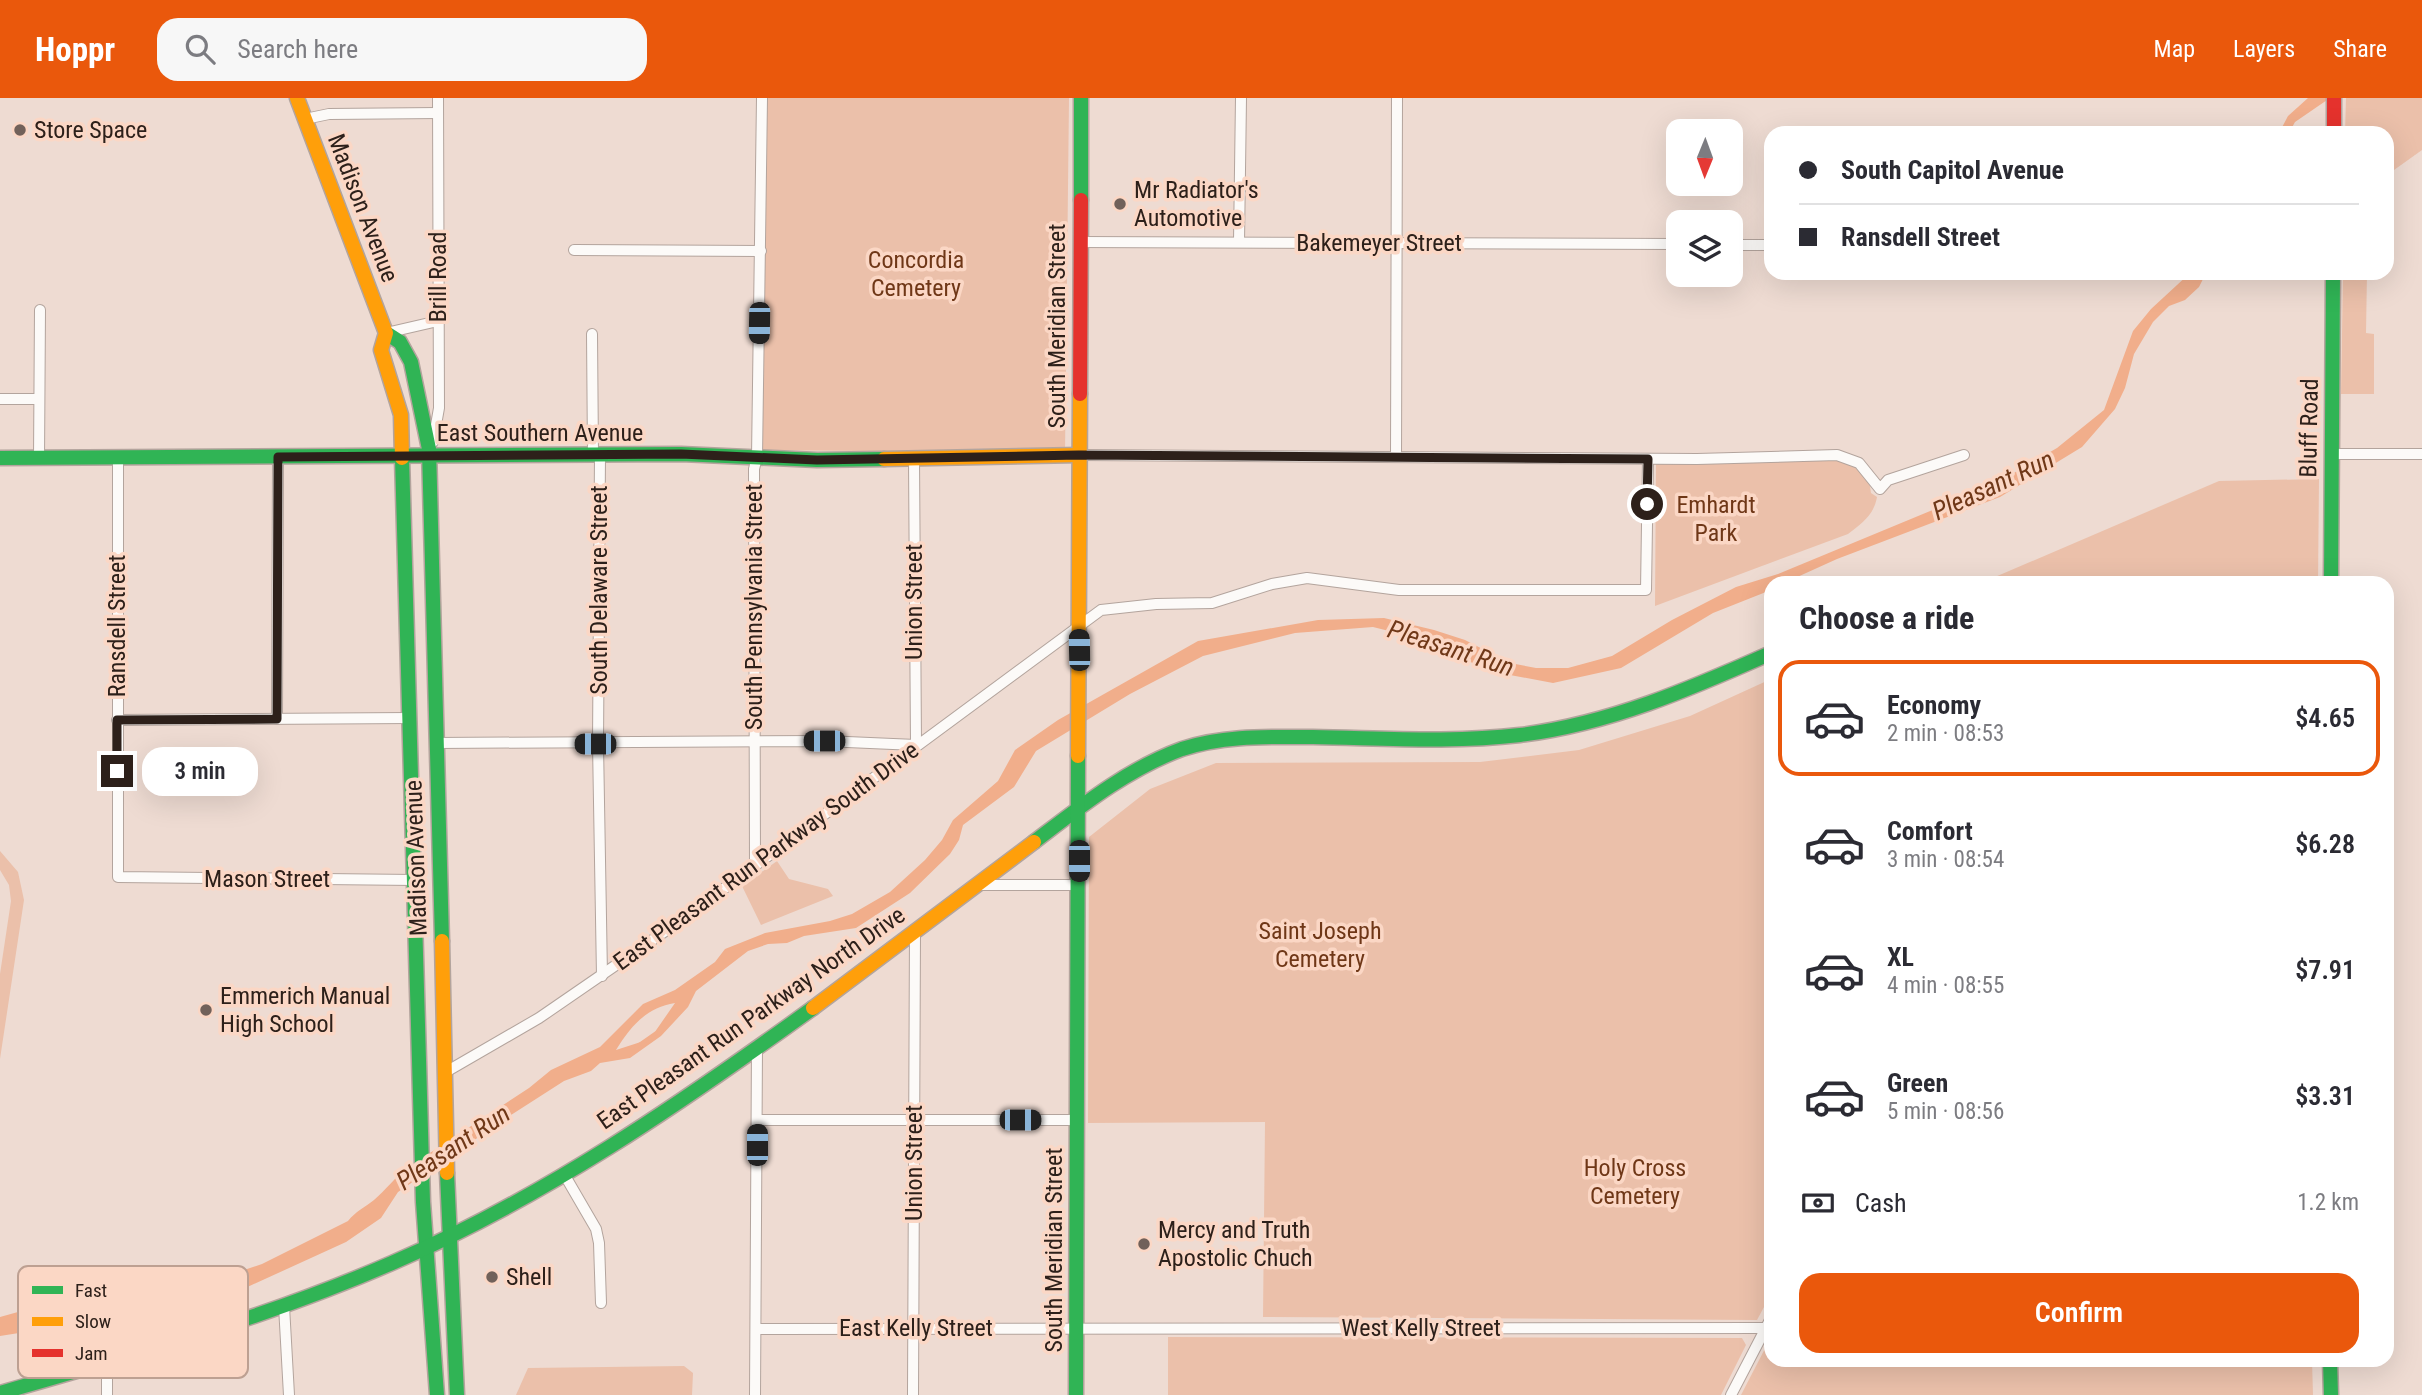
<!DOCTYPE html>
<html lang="en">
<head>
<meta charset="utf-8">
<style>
	body { margin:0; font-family:"Roboto Condensed",sans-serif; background:#f7f7f7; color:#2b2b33; height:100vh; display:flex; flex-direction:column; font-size:26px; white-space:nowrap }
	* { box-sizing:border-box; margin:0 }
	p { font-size:23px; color:#7c7c81 }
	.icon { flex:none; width:38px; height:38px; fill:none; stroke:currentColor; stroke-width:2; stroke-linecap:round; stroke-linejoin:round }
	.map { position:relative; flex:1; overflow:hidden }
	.side { position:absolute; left:1764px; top:478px; width:630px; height:791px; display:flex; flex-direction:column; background:#fff; border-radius:21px; box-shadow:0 7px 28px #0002 }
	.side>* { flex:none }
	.top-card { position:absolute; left:1764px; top:28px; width:630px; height:154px; border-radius:21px; box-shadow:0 7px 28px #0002; display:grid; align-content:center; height:154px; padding:0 35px; background:#fff }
	.needle { width:46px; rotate:181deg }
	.controls { position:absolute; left:1666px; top:21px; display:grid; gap:14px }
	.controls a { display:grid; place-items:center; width:77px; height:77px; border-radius:14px; background:#fff; box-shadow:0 7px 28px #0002; font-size:35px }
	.end { position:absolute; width:32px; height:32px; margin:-16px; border:9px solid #2d201a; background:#fff; box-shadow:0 0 0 4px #fff }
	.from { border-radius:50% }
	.bubble { position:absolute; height:49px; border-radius:21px; background:#fff; box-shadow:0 7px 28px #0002; font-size:23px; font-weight:600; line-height:49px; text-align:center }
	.car { position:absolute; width:21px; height:42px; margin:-21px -10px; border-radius:9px; box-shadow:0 0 5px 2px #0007; background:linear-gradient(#222 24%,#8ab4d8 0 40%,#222 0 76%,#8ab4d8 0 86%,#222 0) }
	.top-card b { display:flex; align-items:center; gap:24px; height:66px; font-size:26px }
	.top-card b+b { border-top:2px solid #e1e1e2 }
	.top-card i { width:18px; height:18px; background:#2b2b33 }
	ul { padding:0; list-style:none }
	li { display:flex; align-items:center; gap:21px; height:116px; margin:0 14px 10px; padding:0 21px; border:4px solid transparent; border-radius:21px }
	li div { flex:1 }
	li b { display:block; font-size:26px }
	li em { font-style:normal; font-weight:600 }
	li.active { border-color:#ea580c }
	li>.icon { width:63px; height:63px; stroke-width:1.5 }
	h2 { padding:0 35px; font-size:32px; line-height:84px }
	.pay { display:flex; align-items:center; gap:18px; height:77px; padding:0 35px; font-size:26px }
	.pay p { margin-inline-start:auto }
	.button { display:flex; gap:14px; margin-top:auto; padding:14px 35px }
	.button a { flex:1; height:80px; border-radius:21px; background:#ea580c; color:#fff; font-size:28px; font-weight:600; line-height:80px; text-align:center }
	header { display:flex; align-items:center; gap:42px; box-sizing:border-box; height:98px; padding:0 35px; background:#ea580c; color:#fff }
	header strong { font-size:33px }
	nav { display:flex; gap:38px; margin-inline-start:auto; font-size:24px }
	.search { width:490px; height:63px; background:#f7f7f7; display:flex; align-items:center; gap:18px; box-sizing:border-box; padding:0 24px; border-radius:21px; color:#7c7c81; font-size:26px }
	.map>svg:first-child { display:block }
	.green { fill:#ebc0aa }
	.water { fill:#f1ae8b; fill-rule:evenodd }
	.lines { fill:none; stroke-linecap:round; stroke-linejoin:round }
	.stream { stroke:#f1ae8b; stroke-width:3.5 }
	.street-casing { stroke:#b3a49d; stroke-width:12 }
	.fast-casing { stroke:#b3a49d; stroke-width:17 }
	.slow-casing { stroke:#b3a49d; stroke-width:17 }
	.jam-casing { stroke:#b3a49d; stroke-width:17 }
	.street { stroke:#fcfaf8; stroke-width:10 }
	.fast { stroke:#30b455; stroke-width:14 }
	.slow { stroke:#ff9f0a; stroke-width:14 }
	.jam { stroke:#e5322d; stroke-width:14 }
	.route { stroke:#2d201a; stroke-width:9 }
	.poi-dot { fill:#71615a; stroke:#fbd7c5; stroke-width:2.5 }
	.labels { text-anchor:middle; stroke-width:7; stroke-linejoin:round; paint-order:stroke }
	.poi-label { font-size:24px; fill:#2d201a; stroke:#fbd7c5; text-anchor:start }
	.street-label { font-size:24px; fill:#2d201a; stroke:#fbd7c5 }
	.park-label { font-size:24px; fill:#6f3717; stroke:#fbd7c5 }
	.water-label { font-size:26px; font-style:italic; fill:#703818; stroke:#fbd7c5 }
	.key { fill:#fbd7c5; stroke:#bda092; stroke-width:2 }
	.key-label { font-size:19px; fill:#2d201a }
</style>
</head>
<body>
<header>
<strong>Hoppr</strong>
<div class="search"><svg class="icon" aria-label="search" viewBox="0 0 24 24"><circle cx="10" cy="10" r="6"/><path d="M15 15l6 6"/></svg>Search here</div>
<nav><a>Map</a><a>Layers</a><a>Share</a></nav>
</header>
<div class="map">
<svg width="2422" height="1297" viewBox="0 0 2422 1297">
	<rect width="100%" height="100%" fill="#eedbd2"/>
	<!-- green -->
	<g class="green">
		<polygon points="767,0 1069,0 1065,355 762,352"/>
		<polygon points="2346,0 2422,0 2422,52 2387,77 2387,35 2345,35"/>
		<polygon points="2343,175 2367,175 2366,235 2374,236 2374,296 2341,296"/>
		<path d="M1828 358 1852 363 1869 381 1871 395 1877 399C1874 417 1862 425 1848 436L1655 508 1656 363Z"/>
		<polygon points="2319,381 2318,485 1981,485 2219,383"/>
		<polygon points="1771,581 1771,1196 1757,1222 1263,1219 1265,1024 1088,1025 1089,739 1150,691 1216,665 1480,664 1579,652 1690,618"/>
		<polygon points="0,753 18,774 24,802 0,961 0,876 11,803 9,787 0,772"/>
		<polygon points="777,763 789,781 828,791 833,798 761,827 742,788"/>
		<polygon points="1168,1239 1742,1240 1746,1247 1721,1297 1168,1297"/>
		<polygon points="1771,1239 1771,1262 2312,1262 2313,1297 1741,1297"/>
		<polygon points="684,1268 693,1275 692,1297 516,1297 528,1270"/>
	</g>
	<!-- water -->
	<g class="water">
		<polygon points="2308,0 2330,0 2295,24 2289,35 2279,35 2288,18"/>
		<path d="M2190 175H2206L2199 189 2185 202 2169 208 2153 224 2134 256 2125 290 2115 311 2082 349 2000 399 1837 461 1784 485H1771V492L1713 515 1621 570 1553 585 1494 574 1409 538 1373 529 1295 535 1203 558 1130 596 1036 653 1014 689 963 727 959 742 950 756 910 795 856 830 804 838 787 845 768 846 748 853 696 893 688 909 661 938 630 960 600 965 591 973 564 983 511 1017 398 1094 381 1120 346 1144 230 1197 138 1225 117 1228 82 1225 0 1238V1219L43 1207 85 1205 114 1209 134 1206 180 1185 196 1181H217L262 1166 348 1123C356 1113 364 1110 374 1102 386 1092 395 1079 407 1070L529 990 551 972 600 949 643 906 675 892 715 864 725 851 765 835 830 823 852 816 890 794 925 762 942 742 953 722 998 683 1015 652 1058 622 1198 543 1318 522 1384 520 1434 532 1465 542 1510 565 1536 570H1568L1612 558 1672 522 1736 489 1778 476 1993 387 2057 350 2104 312 2133 233 2151 211ZM675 905 650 941 616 952C631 928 646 910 675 905Z"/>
	</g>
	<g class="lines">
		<!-- stream -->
		<polyline class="stream" points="636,949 656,935"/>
		<defs>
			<g id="street">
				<polyline points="305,21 329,16 438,15"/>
				<polyline points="1080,144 1678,146"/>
				<polyline points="1239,144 1241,0"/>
				<polyline points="1731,147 1771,147"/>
				<polyline points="574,152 761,153"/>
				<polyline points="386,235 438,223"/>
				<polyline points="592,236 593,357"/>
				<polyline points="0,301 39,301"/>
				<polyline points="433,344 439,310 438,0"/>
				<polyline points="2331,356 2422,356"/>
				<polyline points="600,357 598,646 602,878"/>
				<polyline points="1079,357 1697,361 1837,357 1859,365 1880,391 1888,382 1964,357"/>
				<polyline points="1396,359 1397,0"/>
				<polyline points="39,360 40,212"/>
				<polyline points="118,360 118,779 415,782"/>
				<polyline points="277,621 278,359"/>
				<polyline points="117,622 411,620"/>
				<polyline points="436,645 824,643 916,647 914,361"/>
				<polyline points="755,766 754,371 757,359 762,0"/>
				<polyline points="978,787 1079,787"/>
				<polyline points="444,975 539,920 680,823 1101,512 1156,506 1212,505 1272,486 1307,480 1399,492 1646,492 1648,361"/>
				<polyline points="757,1022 1078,1022"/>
				<polyline points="564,1076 596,1131 599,1145 601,1205"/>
				<polyline points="284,1208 289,1297"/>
				<polyline points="756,1231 1766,1230"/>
				<polyline points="107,1263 107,1297"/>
				<polyline points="755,1297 757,948"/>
				<polyline points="913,1297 915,833"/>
				<polyline points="1731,1297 1771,1220"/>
			</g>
			<g id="fast">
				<polyline points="1081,102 1081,0"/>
				<polyline points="386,235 400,244 411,264 429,351 442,843"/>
				<polyline points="0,360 681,356 817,362 884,361"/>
				<polyline points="402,360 423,1104 437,1297"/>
				<polyline points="2331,485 2333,175"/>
				<path d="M1034 744C1080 709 1127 671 1182 651 1224 637 1270 639 1313 639 1382 640 1451 645 1520 637 1609 626 1690 591 1771 555"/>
				<polyline points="447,1075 457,1297"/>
				<polyline points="2330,1262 2331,1297"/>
				<path d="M0 1295C132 1257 266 1220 392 1165 543 1100 680 1006 813 910"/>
				<polyline points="1076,1297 1078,658"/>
			</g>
			<g id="slow">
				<polyline points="297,0 386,235 381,252 401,317 402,360"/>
				<polyline points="884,361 1079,357"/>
				<polyline points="1078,658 1080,296"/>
				<polyline points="442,843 447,1075"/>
				<polyline points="813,910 1034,744"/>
			</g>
			<g id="jam">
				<polyline points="2334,0 2334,35"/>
				<polyline points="1080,296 1081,102"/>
			</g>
		</defs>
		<!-- street casing -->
		<use href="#street" class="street-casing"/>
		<!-- fast casing -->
		<use href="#fast" class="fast-casing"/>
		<!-- slow casing -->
		<use href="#slow" class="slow-casing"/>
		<!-- jam casing -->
		<use href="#jam" class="jam-casing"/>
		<!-- street -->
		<use href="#street" class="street"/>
		<!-- fast -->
		<use href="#fast" class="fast"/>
		<!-- slow -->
		<use href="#slow" class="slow"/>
		<!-- jam -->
		<use href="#jam" class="jam"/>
	</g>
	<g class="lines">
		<!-- route -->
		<polyline class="route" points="117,673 117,622 277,621 278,359 681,356 817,362 1079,357 1648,361 1647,406"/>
	</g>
	<!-- markers -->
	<g class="poi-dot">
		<circle cx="20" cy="32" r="7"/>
		<circle cx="1120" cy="106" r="7"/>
		<circle cx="206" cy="912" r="7"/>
		<circle cx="1144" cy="1146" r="7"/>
		<circle cx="492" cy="1179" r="7"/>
	</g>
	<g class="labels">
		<!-- poi labels -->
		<g class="poi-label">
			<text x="34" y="40">Store Space</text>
			<text x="1134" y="100">Mr Radiator's<tspan x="1134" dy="28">Automotive</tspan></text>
			<text x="220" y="906">Emmerich Manual<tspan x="220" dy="28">High School</tspan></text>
			<text x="1158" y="1140">Mercy and Truth<tspan x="1158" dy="28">Apostolic Chuch</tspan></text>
			<text x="506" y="1187">Shell</text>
		</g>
		<!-- street labels -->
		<g class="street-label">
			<text transform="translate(363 110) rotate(69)" y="8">Madison Avenue</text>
			<text x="1379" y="153">Bakemeyer Street</text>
			<text transform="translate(438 179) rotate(-90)" y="8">Brill Road</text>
			<text transform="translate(1057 228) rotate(-90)" y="8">South Meridian Street</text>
			<text transform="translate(2309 330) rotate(-89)" y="8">Bluff Road</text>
			<text x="540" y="343">East Southern Avenue</text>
			<text transform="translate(599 492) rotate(-90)" y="8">South Delaware Street</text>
			<text transform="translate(914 504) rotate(-90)" y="8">Union Street</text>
			<text transform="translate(754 509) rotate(-90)" y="8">South Pennsylvania Street</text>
			<text transform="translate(117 528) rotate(-90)" y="8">Ransdell Street</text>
			<text transform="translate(766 758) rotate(-36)" y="8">East Pleasant Run Parkway South Drive</text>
			<text transform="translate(416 760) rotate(-92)" y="8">Madison Avenue</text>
			<text x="267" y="789">Mason Street</text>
			<text transform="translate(751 920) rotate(-35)" y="8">East Pleasant Run Parkway North Drive</text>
			<text transform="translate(914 1065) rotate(-90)" y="8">Union Street</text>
			<text transform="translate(1054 1152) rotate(-90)" y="8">South Meridian Street</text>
			<text x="916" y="1238">East Kelly Street</text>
			<text x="1421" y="1238">West Kelly Street</text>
		</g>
		<!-- park labels -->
		<g class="park-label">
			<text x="916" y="170">Concordia<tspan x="916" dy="28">Cemetery</tspan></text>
			<text x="1716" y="415">Emhardt<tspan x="1716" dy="28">Park</tspan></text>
			<text x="1320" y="841">Saint Joseph<tspan x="1320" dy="28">Cemetery</tspan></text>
			<text x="1635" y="1078">Holy Cross<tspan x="1635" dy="28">Cemetery</tspan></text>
		</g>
		<!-- water labels -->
		<g class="water-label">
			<text transform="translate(1993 387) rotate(-25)" y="9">Pleasant Run</text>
			<text transform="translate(1451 550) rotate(18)" y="9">Pleasant Run</text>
			<text transform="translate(453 1049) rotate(-34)" y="9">Pleasant Run</text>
		</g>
	</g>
	<!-- legend -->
	<rect x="18" y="1168" width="230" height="112" rx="10" class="key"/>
	<rect x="32" y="1188" width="31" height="8" fill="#30b455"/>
	<rect x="32" y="1219" width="31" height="9" fill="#ff9f0a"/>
	<rect x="32" y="1251" width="31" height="8" fill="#e5322d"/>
	<g class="key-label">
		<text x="75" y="1199">Fast</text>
		<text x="75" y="1230">Slow</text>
		<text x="75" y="1262">Jam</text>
	</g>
</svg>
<div class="controls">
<a><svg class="needle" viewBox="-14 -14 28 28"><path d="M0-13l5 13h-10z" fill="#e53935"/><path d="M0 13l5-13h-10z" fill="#7c7c81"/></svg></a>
<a><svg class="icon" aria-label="layers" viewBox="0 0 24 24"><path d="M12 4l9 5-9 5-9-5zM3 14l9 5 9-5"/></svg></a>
</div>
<i class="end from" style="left:1647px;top:406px"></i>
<i class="end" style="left:117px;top:673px"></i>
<div class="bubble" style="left:142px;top:649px;width:116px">3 min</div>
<i class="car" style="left:759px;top:225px;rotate:181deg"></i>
<i class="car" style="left:1079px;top:552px;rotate:359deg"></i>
<i class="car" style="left:824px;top:643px;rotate:270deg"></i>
<i class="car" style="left:595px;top:646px;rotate:270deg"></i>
<i class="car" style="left:1079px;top:763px;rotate:180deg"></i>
<i class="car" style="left:1020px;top:1022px;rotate:90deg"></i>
<i class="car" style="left:757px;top:1047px;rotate:0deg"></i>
<div class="top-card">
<b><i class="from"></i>South Capitol Avenue</b>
<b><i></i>Ransdell Street</b>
</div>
<section class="side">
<h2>Choose a ride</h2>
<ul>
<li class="active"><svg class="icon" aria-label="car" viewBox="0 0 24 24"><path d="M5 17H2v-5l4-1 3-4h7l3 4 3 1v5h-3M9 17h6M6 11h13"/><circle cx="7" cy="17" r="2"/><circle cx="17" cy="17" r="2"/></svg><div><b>Economy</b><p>2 min · 08:53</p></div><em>$4.65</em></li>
<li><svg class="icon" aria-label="car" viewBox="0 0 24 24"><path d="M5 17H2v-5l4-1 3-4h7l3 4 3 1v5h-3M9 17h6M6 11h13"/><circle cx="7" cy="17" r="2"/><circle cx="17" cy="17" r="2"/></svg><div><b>Comfort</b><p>3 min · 08:54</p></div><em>$6.28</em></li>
<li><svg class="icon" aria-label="car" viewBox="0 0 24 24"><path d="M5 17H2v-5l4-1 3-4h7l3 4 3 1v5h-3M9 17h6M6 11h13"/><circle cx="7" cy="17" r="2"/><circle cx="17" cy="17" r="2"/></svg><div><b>XL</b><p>4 min · 08:55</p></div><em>$7.91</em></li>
<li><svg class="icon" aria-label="car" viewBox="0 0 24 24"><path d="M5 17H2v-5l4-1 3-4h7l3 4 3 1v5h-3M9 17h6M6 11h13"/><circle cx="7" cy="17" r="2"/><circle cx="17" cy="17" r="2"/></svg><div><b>Green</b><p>5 min · 08:56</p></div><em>$3.31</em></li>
</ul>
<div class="pay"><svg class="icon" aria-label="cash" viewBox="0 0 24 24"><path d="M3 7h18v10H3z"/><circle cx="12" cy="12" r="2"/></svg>Cash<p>1.2 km</p></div>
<div class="button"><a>Confirm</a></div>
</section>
</div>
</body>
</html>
